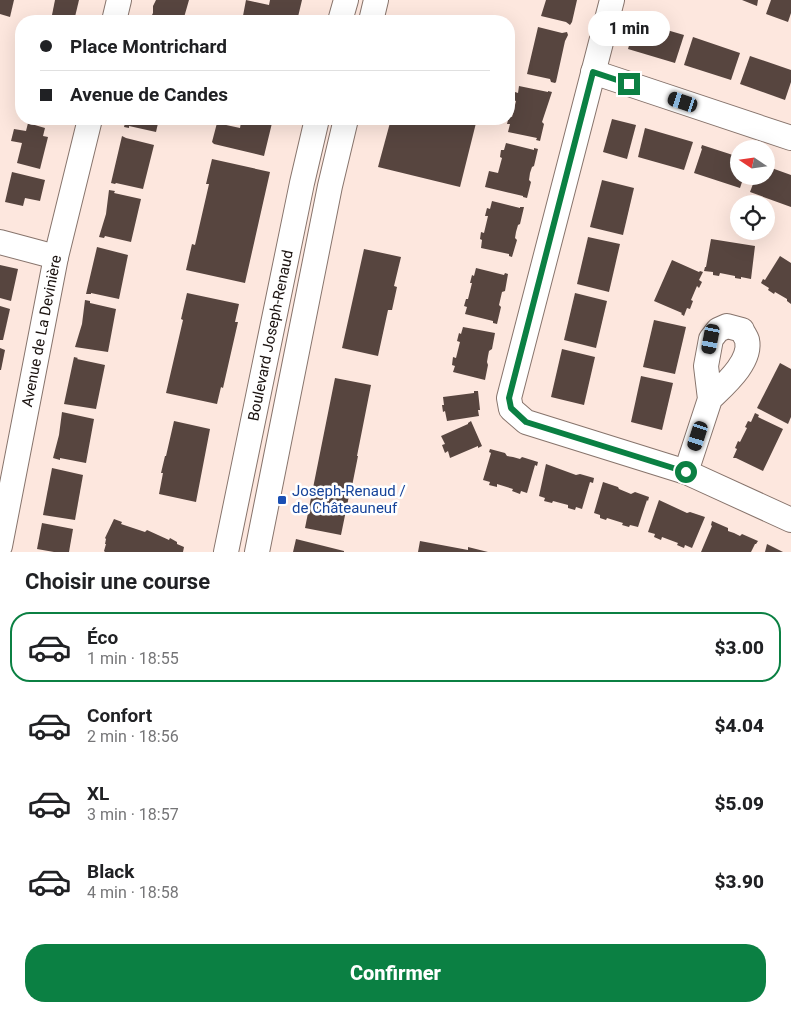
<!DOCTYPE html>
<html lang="fr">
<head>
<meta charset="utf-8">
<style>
	body { margin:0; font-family:Roboto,sans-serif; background:#f2f2f2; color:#202124; height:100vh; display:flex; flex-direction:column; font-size:19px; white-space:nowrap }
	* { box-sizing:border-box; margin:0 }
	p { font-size:16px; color:#757577 }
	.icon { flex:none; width:28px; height:28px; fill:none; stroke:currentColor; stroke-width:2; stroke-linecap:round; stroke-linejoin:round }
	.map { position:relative; height:552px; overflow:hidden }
	.panel { display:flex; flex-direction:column; background:#fff; flex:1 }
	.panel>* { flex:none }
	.hud { position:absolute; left:15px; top:15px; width:500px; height:110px; border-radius:20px; box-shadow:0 5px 20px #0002; display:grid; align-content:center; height:110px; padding:0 25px; background:#fff }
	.needle { width:32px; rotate:283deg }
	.tools { position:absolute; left:730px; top:140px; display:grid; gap:10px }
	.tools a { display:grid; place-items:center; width:45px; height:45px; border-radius:50%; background:#fff; box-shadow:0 5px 20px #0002; font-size:25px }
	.end { position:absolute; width:22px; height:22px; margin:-11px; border:6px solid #0b8043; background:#fff; box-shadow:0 0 0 2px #fff }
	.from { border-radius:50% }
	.bubble { position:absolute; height:35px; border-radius:18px; background:#fff; box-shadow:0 5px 20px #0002; font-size:16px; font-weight:800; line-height:35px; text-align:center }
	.car { position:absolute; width:15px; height:30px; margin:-15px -8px; border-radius:6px; box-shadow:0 0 4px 1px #0007; background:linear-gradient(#222 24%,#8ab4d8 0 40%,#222 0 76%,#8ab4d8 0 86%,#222 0) }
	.hud b { display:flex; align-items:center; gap:18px; height:48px; font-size:19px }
	.hud b+b { border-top:1px solid #e0e0e0 }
	.hud i { width:12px; height:12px; background:#202124 }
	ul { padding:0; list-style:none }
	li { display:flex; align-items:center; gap:15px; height:70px; margin:0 10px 8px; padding:0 15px; border:2px solid transparent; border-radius:20px }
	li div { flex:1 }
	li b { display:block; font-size:19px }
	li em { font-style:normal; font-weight:800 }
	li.active { border-color:#0b8043 }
	li>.icon { width:45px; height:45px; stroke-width:1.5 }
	h2 { padding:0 25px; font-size:22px; line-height:60px }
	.primary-button { display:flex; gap:10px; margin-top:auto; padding:10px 25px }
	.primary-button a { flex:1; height:58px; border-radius:20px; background:#0b8043; color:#fff; font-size:20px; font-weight:800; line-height:58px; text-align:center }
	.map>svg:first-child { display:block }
	.building { fill:#57453f }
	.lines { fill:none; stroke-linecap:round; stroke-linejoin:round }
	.minor-casing { stroke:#87746c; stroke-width:26 }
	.minor { stroke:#fff; stroke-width:24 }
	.route { stroke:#0b8043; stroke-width:6 }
	.transit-dot { fill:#1a4fb4; stroke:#fff; stroke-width:2 }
	.labels { text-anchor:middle; stroke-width:5; stroke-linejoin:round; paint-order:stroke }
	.street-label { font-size:15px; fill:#1a120f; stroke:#fff }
	.transit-label { font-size:15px; fill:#164399; stroke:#fff; text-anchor:start }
</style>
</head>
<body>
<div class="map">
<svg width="791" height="552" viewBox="0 0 791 552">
	<rect width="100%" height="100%" fill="#fde7de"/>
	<!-- building -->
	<g class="building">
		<polygon points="0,0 14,0 10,17 0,14"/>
		<polygon points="55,0 79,0 74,21 51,20"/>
		<polygon points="156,0 189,0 183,21 170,21 156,18 155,20 150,19 153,13 153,6"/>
		<polygon points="246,0 269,5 270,0 302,0 297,21 242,21"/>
		<polygon points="546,0 577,0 572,22 570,25 566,22 541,16"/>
		<polygon points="742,0 758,0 757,6"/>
		<polygon points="771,0 791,0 791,13 788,22 766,14"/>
		<polygon points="636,21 684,35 675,63 628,49"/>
		<polygon points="538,27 562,33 567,32 568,35 565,41 556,82 555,83 551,82 550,79 527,74"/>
		<polygon points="693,37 740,53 731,80 684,65"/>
		<polygon points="750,56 791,70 791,82 785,100 740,84"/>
		<polygon points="519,86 548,92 548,91 552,92 542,122 544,124 540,141 536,140 537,138 508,132 510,124 507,124 509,116 512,117 516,101 513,100 515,92 518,93"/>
		<polygon points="126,119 159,119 156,132 129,126 129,128 124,127"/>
		<polygon points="230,119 273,119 264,156 214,144 212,142 217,123 240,128 241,122"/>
		<polygon points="391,119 477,119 460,187 378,167"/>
		<polygon points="612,119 636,125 627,159 603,152"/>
		<polygon points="28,123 45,128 43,136 48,137 40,169 17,163 22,143 11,141 14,129 26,131"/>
		<polygon points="645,128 693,142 684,170 638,157"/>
		<polygon points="122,136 126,138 154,145 143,189 116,183 115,184 111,183"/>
		<polygon points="506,143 534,150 534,148 538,149 534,166 532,167 530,173 529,180 531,182 527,198 523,197 523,196 485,187 489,171 498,173 502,158 500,157 501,150 504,150"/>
		<polygon points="702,145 739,157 739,176 744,176 740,188 694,173 702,149 701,148"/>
		<polygon points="212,159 270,172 245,283 186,270 192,244 195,245 209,184 206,184"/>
		<polygon points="766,166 791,175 791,207 750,192 756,176 766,176"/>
		<polygon points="12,172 45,180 40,201 25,198 23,206 5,202"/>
		<polygon points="602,180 634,188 623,235 590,227"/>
		<polygon points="109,190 115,191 114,193 141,199 131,242 105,236 104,238 99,237 106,214"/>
		<polygon points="492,201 520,208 520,207 524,207 520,224 518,225 516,232 515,238 517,240 512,257 509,256 509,254 481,248 482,240 480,239 481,232 484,233 488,216 485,216 487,208 490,209"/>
		<polygon points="588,237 620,244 609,292 577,284"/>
		<polygon points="711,239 755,246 751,279 741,277 741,279 735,278 735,276 720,273 719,276 713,275 713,272 704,271 705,267 706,267"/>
		<polygon points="97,247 128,255 119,299 91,293 91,294 86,294"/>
		<polygon points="364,249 401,257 394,286 397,287 392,310 388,310 378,356 342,348"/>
		<polygon points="780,256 791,263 791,304 787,301 787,299 775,292 774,294 768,290 769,288 761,283 763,279 765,280"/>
		<polygon points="672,260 699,272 700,271 703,272 699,280 702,282 699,288 697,286 691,300 693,301 690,309 687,308 684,316 681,314 682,313 654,301"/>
		<polygon points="0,265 18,269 11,301 0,298"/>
		<polygon points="476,268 504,275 505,273 508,274 505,291 502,292 499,305 501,307 497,324 493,323 493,321 465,314 467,307 464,306 466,299 468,299 472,283 470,283 472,275 474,276"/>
		<polygon points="187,293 239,304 235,322 238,322 223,388 221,387 217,404 166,393 183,320 181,319"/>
		<polygon points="575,293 607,301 596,348 564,340"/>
		<polygon points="85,300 90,301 90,303 116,309 108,352 75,347 82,324"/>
		<polygon points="0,306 10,309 3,340 0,340"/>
		<polygon points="654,320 686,327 675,374 643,367"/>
		<polygon points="463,327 495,333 492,349 489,351 488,356 487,362 488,365 485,380 453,372 455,366 452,365 453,357 456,358 460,342 457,341 459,333 461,334"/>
		<polygon points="0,348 5,350 1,370 0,370"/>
		<polygon points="562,349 595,357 584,405 551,397"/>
		<polygon points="74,357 78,358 77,359 105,365 96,409 64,404"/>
		<polygon points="780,363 791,369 791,417 788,424 757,408"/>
		<polygon points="641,376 673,383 662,430 631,422"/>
		<polygon points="335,378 371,385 357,456 358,456 352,486 351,486 341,535 305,528"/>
		<polygon points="474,391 478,391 480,410 478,410 479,416 447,421 445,411 443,412 442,405 444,405 443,397 474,393"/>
		<polygon points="62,412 94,419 86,463 60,458 60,460 53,458 59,435"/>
		<polygon points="755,413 759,415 758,417 783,429 763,471 736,458 733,458 737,449 735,448 738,441 740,442 747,428 745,427 748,421 751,422"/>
		<polygon points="174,421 210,429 196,502 159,494 163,473 161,473 165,456 166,456"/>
		<polygon points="471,421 482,446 478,448 478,446 450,458 448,451 445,453 442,445 445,444 441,436 468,424 468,423"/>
		<polygon points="490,449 505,453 507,456 513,457 520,459 522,457 538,462 537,466 535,465 527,493 521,491 520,494 512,491 513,489 497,484 497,487 489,485 490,482 483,480 491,453 489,452"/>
		<polygon points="546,464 576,475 580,474 594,478 593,483 590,482 582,509 576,507 575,510 568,508 568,505 553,501 552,503 544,501 545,498 539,496"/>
		<polygon points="52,468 83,475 75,520 43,515"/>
		<polygon points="603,482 618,487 619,489 631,494 635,492 649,497 648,501 647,500 638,527 630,525 629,527 622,525 623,523 607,518 606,520 600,518 600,515 594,513"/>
		<polygon points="659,500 687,513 690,512 705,517 692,548 685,545 684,548 677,545 678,543 662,537 661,540 654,537 655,534 648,532"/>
		<polygon points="114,519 122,522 121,524 145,532 147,530 169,540 170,538 177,542 177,544 184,547 183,552 105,552 104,551 106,544 105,544 106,539 105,538"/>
		<polygon points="712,521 728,528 728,531 734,533 740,536 742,534 758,541 756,544 755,544 751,552 701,552 712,526 711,525"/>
		<polygon points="42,523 73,529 69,552 54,552 37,549"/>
		<polygon points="296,539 344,551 344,552 293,552"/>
		<polygon points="420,541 468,550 468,547 488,552 418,552"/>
		<polygon points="767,544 783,552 765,552"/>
	</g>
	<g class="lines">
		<defs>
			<g id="minor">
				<polyline points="612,0 509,398 511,409 526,422 686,472 791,520"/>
				<polyline points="114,21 119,0"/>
				<polyline points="340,21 346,0"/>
				<polyline points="371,21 376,0"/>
				<polyline points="593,72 791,138"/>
				<polyline points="0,242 56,257"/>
				<path d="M686 472 710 399 706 366 711 339 718 330 727 326 742 330C743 333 746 337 747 340 752 362 723 386 710 399"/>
				<path id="s1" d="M0 546 56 257 90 119"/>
				<path id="s2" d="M226 552 302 183 317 119"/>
				<polyline points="257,552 330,186 346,119"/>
			</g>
		</defs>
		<!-- minor casing -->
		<use href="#minor" class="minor-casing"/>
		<!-- minor -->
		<use href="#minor" class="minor"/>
	</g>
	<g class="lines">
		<!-- route -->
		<polyline class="route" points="629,84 593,72 509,398 511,408 526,422 686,472"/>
	</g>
	<!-- markers -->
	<rect class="transit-dot" x="277" y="495" width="10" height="10" rx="2.5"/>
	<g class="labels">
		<!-- street labels -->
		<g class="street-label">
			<text dy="5" stroke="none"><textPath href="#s1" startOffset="219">Avenue de La Devinière</textPath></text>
			<text dy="5" stroke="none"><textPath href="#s2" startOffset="221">Boulevard Joseph-Renaud</textPath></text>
		</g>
		<!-- transit labels -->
		<g class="transit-label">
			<text x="292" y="496">Joseph-Renaud /<tspan x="292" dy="17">de Châteauneuf</tspan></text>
		</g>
	</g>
</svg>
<div class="tools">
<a><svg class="needle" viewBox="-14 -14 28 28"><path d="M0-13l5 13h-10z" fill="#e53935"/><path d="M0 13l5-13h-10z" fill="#757577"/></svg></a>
<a><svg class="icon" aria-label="locate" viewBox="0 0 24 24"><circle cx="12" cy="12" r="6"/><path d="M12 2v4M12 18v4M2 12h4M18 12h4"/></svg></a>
</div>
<i class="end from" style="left:686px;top:472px"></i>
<i class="end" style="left:629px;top:84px"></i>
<div class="bubble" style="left:588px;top:11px;width:82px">1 min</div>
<i class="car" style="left:683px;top:102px;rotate:288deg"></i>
<i class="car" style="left:711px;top:339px;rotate:191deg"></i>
<i class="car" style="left:698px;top:436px;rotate:198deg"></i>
<div class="hud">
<b><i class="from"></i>Place Montrichard</b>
<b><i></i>Avenue de Candes</b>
</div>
</div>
<section class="panel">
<h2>Choisir une course</h2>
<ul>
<li class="active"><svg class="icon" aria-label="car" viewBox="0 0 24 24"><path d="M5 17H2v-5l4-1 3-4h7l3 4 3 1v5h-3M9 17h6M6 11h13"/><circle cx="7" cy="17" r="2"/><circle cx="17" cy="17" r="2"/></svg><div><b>Éco</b><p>1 min · 18:55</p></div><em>$3.00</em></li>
<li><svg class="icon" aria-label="car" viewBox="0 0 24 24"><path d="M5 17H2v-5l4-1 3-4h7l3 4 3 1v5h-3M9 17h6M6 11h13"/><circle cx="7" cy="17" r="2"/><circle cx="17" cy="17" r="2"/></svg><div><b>Confort</b><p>2 min · 18:56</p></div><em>$4.04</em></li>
<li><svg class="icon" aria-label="car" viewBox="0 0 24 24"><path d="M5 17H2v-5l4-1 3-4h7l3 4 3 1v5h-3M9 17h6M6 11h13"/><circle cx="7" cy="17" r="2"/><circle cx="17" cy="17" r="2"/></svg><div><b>XL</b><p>3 min · 18:57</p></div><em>$5.09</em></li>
<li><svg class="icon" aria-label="car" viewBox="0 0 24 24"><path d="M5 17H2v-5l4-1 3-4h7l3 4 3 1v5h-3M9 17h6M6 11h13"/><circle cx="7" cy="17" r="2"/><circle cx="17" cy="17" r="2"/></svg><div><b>Black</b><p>4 min · 18:58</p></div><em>$3.90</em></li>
</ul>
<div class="primary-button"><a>Confirmer</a></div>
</section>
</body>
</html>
